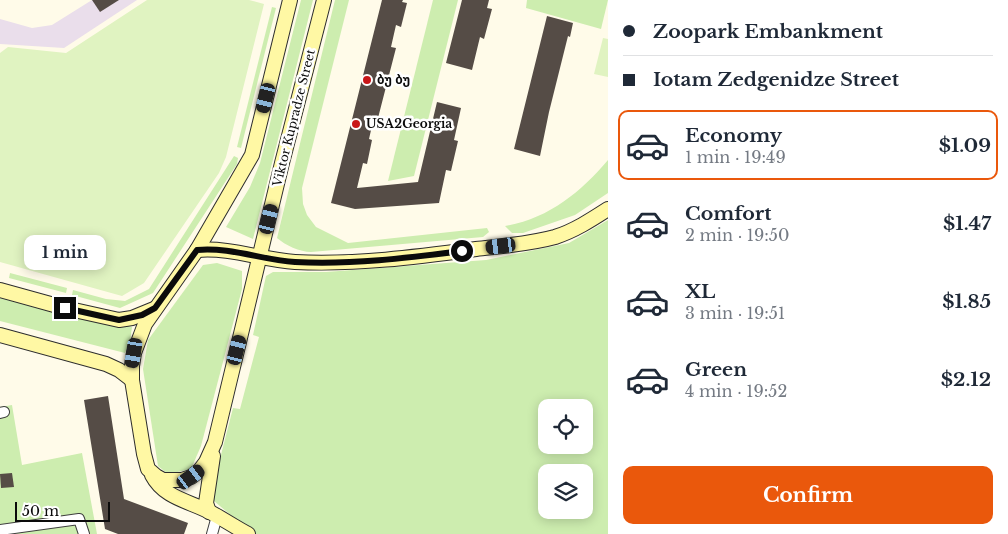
<!DOCTYPE html>
<html lang="en">
<head>
<meta charset="utf-8">
<style>
	body { margin:0; font-family:"Libre Baskerville","Noto Sans Georgian",serif; background:#f6f6f7; color:#1f2937; height:100vh; display:flex; flex-direction:column; font-size:19px; white-space:nowrap }
	* { box-sizing:border-box; margin:0 }
	p { font-size:16px; color:#747a83 }
	.icon { flex:none; width:28px; height:28px; fill:none; stroke:currentColor; stroke-width:2; stroke-linecap:round; stroke-linejoin:round }
	.map { position:relative; flex:1; overflow:hidden }
	.details { display:flex; flex-direction:column; background:#fff; width:400px }
	.details>* { flex:none }
	.guide { display:grid; align-content:center; height:110px; padding:0 15px; background:#fff }
	.controls { position:absolute; left:538px; top:399px; display:grid; gap:10px }
	.controls a { display:grid; place-items:center; width:55px; height:55px; border-radius:10px; background:#fff; box-shadow:0 2px 12px #0003; font-size:25px }
	.scale { position:absolute; left:15px; bottom:12px; width:95px; box-sizing:border-box; padding-left:5px; border:2px solid #0b0b0b; border-top:0; font-size:14px; line-height:18px; white-space:nowrap; color:#0b0b0b; -webkit-text-stroke:4px #fff; paint-order:stroke }
	.end { position:absolute; width:22px; height:22px; margin:-11px; border:6px solid #0b0b0b; background:#fff; box-shadow:0 0 0 2px #fff }
	.from { border-radius:50% }
	.bubble { position:absolute; height:35px; border-radius:10px; background:#fff; box-shadow:0 2px 12px #0003; font-size:16px; font-weight:800; line-height:35px; text-align:center }
	.car { position:absolute; width:15px; height:30px; margin:-15px -8px; border-radius:6px; box-shadow:0 0 4px 1px #0007; background:linear-gradient(#222 24%,#8ab4d8 0 40%,#222 0 76%,#8ab4d8 0 86%,#222 0) }
	.guide b { display:flex; align-items:center; gap:18px; height:48px; font-size:19px }
	.guide b+b { border-top:1px solid #e0e1e3 }
	.guide i { width:12px; height:12px; background:#1f2937 }
	ul { padding:0; list-style:none }
	li { display:flex; align-items:center; gap:15px; height:70px; margin:0 10px 8px; padding:0 5px; border:2px solid transparent; border-radius:10px }
	li div { flex:1 }
	li b { display:block; font-size:19px }
	li em { font-style:normal; font-weight:800 }
	li.on { border-color:#ea580c }
	li>.icon { width:45px; height:45px; stroke-width:1.5 }
	.cta { display:flex; gap:10px; margin-top:auto; padding:10px 15px }
	.cta a { flex:1; height:58px; border-radius:10px; background:#ea580c; color:#fff; font-size:20px; font-weight:800; line-height:58px; text-align:center }
	main { display:flex; flex:1; min-height:0 }
	.map>svg:first-child { display:block }
	.industrial { fill:#eadeeb }
	.green { fill:#cdedaf; fill-rule:evenodd }
	.pitch { fill:#e0f3c1 }
	.building { fill:#554c46 }
	.lines { fill:none; stroke-linecap:round; stroke-linejoin:round }
	.minor-casing { stroke:#3e3e3e; stroke-width:12 }
	.secondary-casing { stroke:#2d2d2d; stroke-width:16 }
	.minor { stroke:#fff; stroke-width:10 }
	.secondary { stroke:#fff8a4; stroke-width:14 }
	.route { stroke:#0b0b0b; stroke-width:6 }
	.poi-dot { fill:#c81618; stroke:#fff; stroke-width:2 }
	.labels { text-anchor:middle; stroke-width:5; stroke-linejoin:round; paint-order:stroke }
	.poi-label { font-size:12px; font-weight:bold; fill:#0b0b0b; stroke:#fff; text-anchor:start }
	.street-label { font-size:12px; fill:#0b0b0b; stroke:#fff }
</style>
</head>
<body>
<main>
<div class="map">
<svg width="608" height="534" viewBox="0 0 608 534">
	<rect width="100%" height="100%" fill="#fffbe9"/>
	<!-- industrial -->
	<polygon class="industrial" points="92,0 137,0 64,48 0,44 0,19 32,28 52,25"/>
	<!-- green -->
	<g class="green">
		<polygon points="301,0 313,0 253,239 226,227 250,187 260,163"/>
		<path d="M335 0H349L302 188 303 204 307 215 316 227 348 243 487 228 489 232 483 237 311 252C300 252 285 245 277 238Z"/>
		<polygon points="433,0 458,0 414,176 388,181"/>
		<polygon points="527,0 608,0 601,29 526,8"/>
		<polygon points="272,7 276,8 241,148 237,147"/>
		<polygon points="234,156 238,158 237,164 153,293 120,308 72,295 73,290 106,299 125,301 149,289"/>
		<path d="M608 160V193L575 215 523 233H512L505 226C548 219 581 192 608 160Z"/>
		<path d="M608 220V534H253L214 501 213 486 233 408 240 409 259 337 253 335 266 276 273 272H326L486 260 569 243ZM546 408H584V445H546ZM546 472H584V510H546Z"/>
		<polygon points="217,263 242,271 242,289 201,446 191,469 168,474 158,466 143,369 148,340 203,265"/>
		<polygon points="10,273 67,288 66,293 9,278"/>
		<polygon points="0,293 132,327 130,342 125,353 0,321"/>
		<polygon points="12,405 22,465 82,453 97,534 0,534 0,407"/>
	</g>
	<!-- pitch -->
	<g class="pitch">
		<polygon points="147,0 249,0 264,4 226,157 219,173 144,283 122,296 0,262 0,53 8,47 66,53"/>
		<polygon points="603,38 608,39 608,77 594,74"/>
	</g>
	<!-- building -->
	<g class="building">
		<polygon points="92,0 119,0 100,12"/>
		<polygon points="382,0 403,0 402,2 407,3 401,27 396,25 391,47 396,48 378,118 374,117 369,139 372,140 367,164 363,163 357,188 418,182 437,102 461,108 454,140 458,141 451,171 446,170 439,203 355,209 331,203"/>
		<polygon points="462,0 489,0 487,8 492,9 484,39 480,37 472,70 446,63"/>
		<polygon points="547,16 573,23 570,37 568,36 549,112 540,156 514,149"/>
		<polygon points="108,396 124,499 188,523 184,534 118,534 105,529 84,400"/>
		<polygon points="12,473 14,487 1,488 0,474"/>
	</g>
	<g class="lines">
		<defs>
			<g id="minor">
				<polyline points="0,413 4,412"/>
				<polyline points="0,530 79,519 84,534"/>
				<polyline points="212,534 217,516"/>
			</g>
			<g id="secondary">
				<polyline points="290,0 252,155 197,250 145,324 134,353 132,366 132,380 144,454 148,469 156,476 163,480 182,480 191,477 200,470 206,462 215,442 282,163 324,0"/>
				<path d="M197 250C231 247 262 260 295 262 356 265 416 257 476 249 502 246 530 244 555 237 574 231 591 220 608 209"/>
				<polyline points="0,290 65,308 119,320 132,318 154,309"/>
				<polyline points="0,335 106,364 119,370 132,380"/>
				<path d="M152 475C164 498 189 501 210 512 223 519 235 527 248 534"/>
				<polyline points="209,512 206,503 213,456"/>
			</g>
		</defs>
		<!-- minor casing -->
		<use href="#minor" class="minor-casing"/>
		<!-- secondary casing -->
		<use href="#secondary" class="secondary-casing"/>
		<!-- minor -->
		<use href="#minor" class="minor"/>
		<!-- secondary -->
		<use href="#secondary" class="secondary"/>
	</g>
	<g class="lines">
		<!-- route -->
		<path class="route" d="M65 308 119 320 142 315 155 308 197 250C231 247 262 260 295 262 351 265 407 258 462 251"/>
	</g>
	<!-- markers -->
	<g class="poi-dot">
		<circle cx="367" cy="80" r="5"/>
		<circle cx="356" cy="124" r="5"/>
	</g>
	<g class="labels">
		<!-- poi labels -->
		<g class="poi-label">
			<text x="377" y="84">ბუ ბუ</text>
			<text x="366" y="128">USA2Georgia</text>
		</g>
		<!-- street labels -->
		<g class="street-label">
			<text transform="translate(294 118) rotate(-76)" y="4">Viktor Kupradze Street</text>
		</g>
	</g>
</svg>
<div class="controls">
<a><svg class="icon" aria-label="locate" viewBox="0 0 24 24"><circle cx="12" cy="12" r="6"/><path d="M12 2v4M12 18v4M2 12h4M18 12h4"/></svg></a>
<a><svg class="icon" aria-label="layers" viewBox="0 0 24 24"><path d="M12 4l9 5-9 5-9-5zM3 14l9 5 9-5"/></svg></a>
</div>
<div class="scale">50 m</div>
<i class="end from" style="left:462px;top:251px"></i>
<i class="end" style="left:65px;top:308px"></i>
<div class="bubble" style="left:24px;top:235px;width:82px">1 min</div>
<i class="car" style="left:266px;top:98px;rotate:194deg"></i>
<i class="car" style="left:269px;top:219px;rotate:14deg"></i>
<i class="car" style="left:501px;top:246px;rotate:263deg"></i>
<i class="car" style="left:237px;top:350px;rotate:14deg"></i>
<i class="car" style="left:134px;top:353px;rotate:189deg"></i>
<i class="car" style="left:191px;top:477px;rotate:54deg"></i>
</div>
<section class="details">
<div class="guide">
<b><i class="from"></i>Zoopark Embankment</b>
<b><i></i>Iotam Zedgenidze Street</b>
</div>
<ul>
<li class="on"><svg class="icon" aria-label="car" viewBox="0 0 24 24"><path d="M5 17H2v-5l4-1 3-4h7l3 4 3 1v5h-3M9 17h6M6 11h13"/><circle cx="7" cy="17" r="2"/><circle cx="17" cy="17" r="2"/></svg><div><b>Economy</b><p>1 min · 19:49</p></div><em>$1.09</em></li>
<li><svg class="icon" aria-label="car" viewBox="0 0 24 24"><path d="M5 17H2v-5l4-1 3-4h7l3 4 3 1v5h-3M9 17h6M6 11h13"/><circle cx="7" cy="17" r="2"/><circle cx="17" cy="17" r="2"/></svg><div><b>Comfort</b><p>2 min · 19:50</p></div><em>$1.47</em></li>
<li><svg class="icon" aria-label="car" viewBox="0 0 24 24"><path d="M5 17H2v-5l4-1 3-4h7l3 4 3 1v5h-3M9 17h6M6 11h13"/><circle cx="7" cy="17" r="2"/><circle cx="17" cy="17" r="2"/></svg><div><b>XL</b><p>3 min · 19:51</p></div><em>$1.85</em></li>
<li><svg class="icon" aria-label="car" viewBox="0 0 24 24"><path d="M5 17H2v-5l4-1 3-4h7l3 4 3 1v5h-3M9 17h6M6 11h13"/><circle cx="7" cy="17" r="2"/><circle cx="17" cy="17" r="2"/></svg><div><b>Green</b><p>4 min · 19:52</p></div><em>$2.12</em></li>
</ul>
<div class="cta"><a>Confirm</a></div>
</section>
</main>
</body>
</html>
